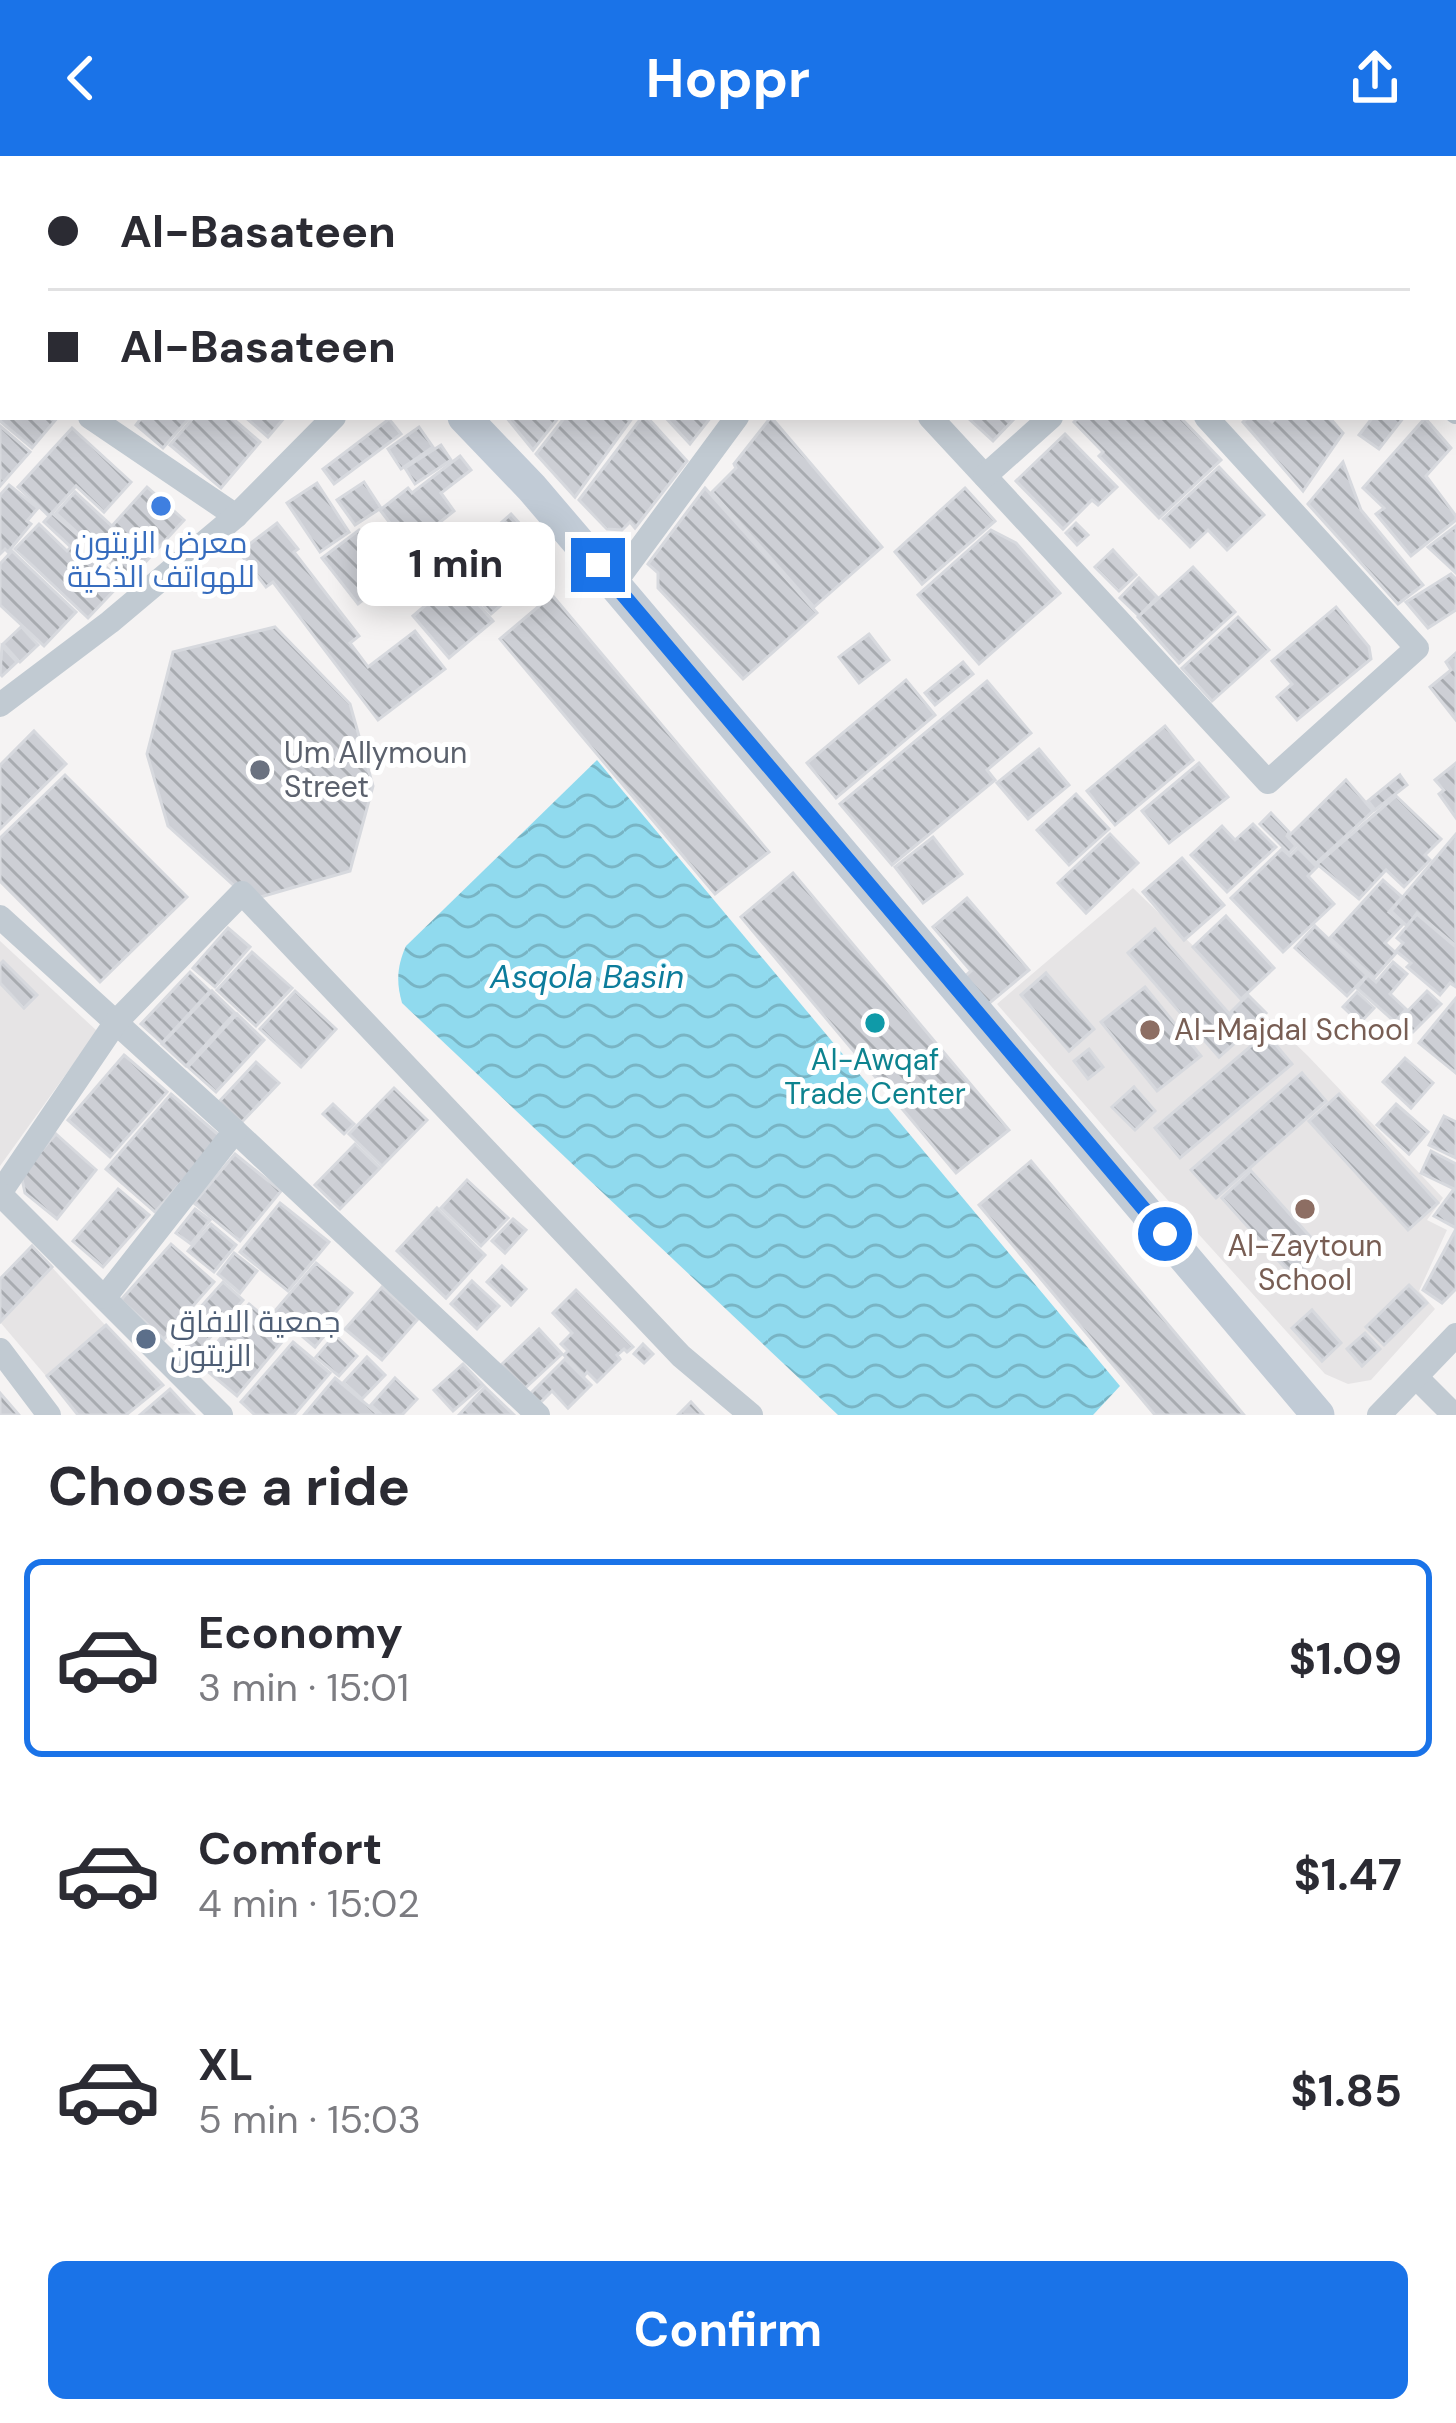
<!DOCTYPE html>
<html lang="en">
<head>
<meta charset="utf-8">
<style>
	body { margin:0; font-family:"DM Sans",Cairo,sans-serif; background:#f2f2f3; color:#2b2b33; height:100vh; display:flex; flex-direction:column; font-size:45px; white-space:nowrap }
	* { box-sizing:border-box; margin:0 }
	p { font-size:39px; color:#7c7c81 }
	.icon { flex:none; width:66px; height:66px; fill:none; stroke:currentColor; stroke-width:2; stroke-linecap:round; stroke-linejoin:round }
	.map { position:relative; height:1259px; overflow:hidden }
	.sheet { display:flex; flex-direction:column; background:#fff; flex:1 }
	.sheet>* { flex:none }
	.banner { position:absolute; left:0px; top:0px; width:1458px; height:264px; box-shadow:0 6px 30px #0003; display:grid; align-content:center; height:264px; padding:0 48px; background:#fff }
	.end { position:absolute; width:54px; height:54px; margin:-27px; border:15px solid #1a73e8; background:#fff; box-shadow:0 0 0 6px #fff }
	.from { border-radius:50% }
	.bubble { position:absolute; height:84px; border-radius:18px; background:#fff; box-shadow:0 6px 30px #0003; font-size:39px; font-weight:700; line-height:84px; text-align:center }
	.banner b { display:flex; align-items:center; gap:42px; height:114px; font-size:45px }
	.banner b+b { border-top:3px solid #e1e1e2 }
	.banner i { width:30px; height:30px; background:#2b2b33 }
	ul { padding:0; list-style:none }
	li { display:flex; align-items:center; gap:36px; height:198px; margin:0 24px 18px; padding:0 24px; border:6px solid transparent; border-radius:18px }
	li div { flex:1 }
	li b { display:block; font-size:45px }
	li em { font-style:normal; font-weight:700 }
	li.active { border-color:#1a73e8 }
	li>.icon { width:108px; height:108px; stroke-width:1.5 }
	h2 { padding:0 48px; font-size:54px; line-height:144px }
	.button { display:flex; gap:24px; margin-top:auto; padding:24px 48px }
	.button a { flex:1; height:138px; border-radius:18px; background:#1a73e8; color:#fff; font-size:48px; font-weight:700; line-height:138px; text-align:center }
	header { display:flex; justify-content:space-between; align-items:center; height:156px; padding:0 48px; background:#1a73e8; color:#fff; font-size:54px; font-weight:700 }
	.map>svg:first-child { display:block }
	.education { fill:#e6e4e5 }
	.water { fill:url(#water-waves) }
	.building { fill:url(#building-back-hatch); stroke:#d7d9de; stroke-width:3 }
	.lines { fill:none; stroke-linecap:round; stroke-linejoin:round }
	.minor { stroke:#c1cad2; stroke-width:24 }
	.secondary { stroke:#c1cbd6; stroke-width:33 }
	.route { stroke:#1a73e8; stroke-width:15 }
	.shop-dot { fill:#3f7fe0; stroke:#fff; stroke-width:4.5 }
	.worship-dot { fill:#6b7280; stroke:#fff; stroke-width:4.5 }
	.culture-dot { fill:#0f9aa8; stroke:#fff; stroke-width:4.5 }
	.education-dot { fill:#8d6e63; stroke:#fff; stroke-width:4.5 }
	.service-dot { fill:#5c6f8a; stroke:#fff; stroke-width:4.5 }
	.labels { text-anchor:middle; stroke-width:10; stroke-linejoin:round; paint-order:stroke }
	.shop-label { font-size:30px; fill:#366cbe; stroke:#fff }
	.worship-label { font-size:30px; fill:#5b616d; stroke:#fff; text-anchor:start }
	.education-label { font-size:30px; fill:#785e54; stroke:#fff; text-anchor:start }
	.culture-label { font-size:30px; fill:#0d838f; stroke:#fff }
	.service-label { font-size:30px; fill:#4e5e75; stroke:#fff; text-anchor:start }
	.water-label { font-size:33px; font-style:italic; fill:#0c7c9b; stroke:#fff }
</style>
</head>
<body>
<header><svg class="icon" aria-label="back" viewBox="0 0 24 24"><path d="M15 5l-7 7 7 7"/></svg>Hoppr<svg class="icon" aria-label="share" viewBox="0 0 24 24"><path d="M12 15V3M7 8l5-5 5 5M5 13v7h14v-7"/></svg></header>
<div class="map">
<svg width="1456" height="1259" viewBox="0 0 1456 1259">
	<defs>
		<pattern id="water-waves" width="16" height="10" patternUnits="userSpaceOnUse" patternTransform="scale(3)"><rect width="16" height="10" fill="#90daee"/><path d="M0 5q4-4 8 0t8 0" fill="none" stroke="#78b4c4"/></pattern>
		<pattern id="building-back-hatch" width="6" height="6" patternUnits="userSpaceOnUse" patternTransform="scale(3)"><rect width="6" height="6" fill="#cdcfd5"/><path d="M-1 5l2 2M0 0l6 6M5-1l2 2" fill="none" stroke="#a8abb0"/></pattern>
	</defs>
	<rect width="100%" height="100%" fill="#f5f3f3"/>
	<!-- education -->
	<g class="education">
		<polygon points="1133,732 1308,900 1443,1042 1427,1064 1447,1074 1419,1135 1435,1153 1371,1224 1348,1228 1325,1218 1156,1031 997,848"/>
		<polygon points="0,785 97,875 0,1010"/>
		<polygon points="36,1094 105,1169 46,1220 0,1166 0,1131"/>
	</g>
	<!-- water -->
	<path class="water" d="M597 604 1120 1230 1093 1259H838L402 847C396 826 397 810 406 790Z"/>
	<!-- building -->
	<g class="building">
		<polygon points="0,0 16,0 20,3 3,3 1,50"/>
		<polygon points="164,0 226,0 224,3 167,3"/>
		<polygon points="242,0 300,0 301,1 298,3 240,3"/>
		<polygon points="313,0 375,0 373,3 315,3"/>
		<polygon points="385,0 432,0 435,3 383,3"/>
		<polygon points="585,0 641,0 644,3 582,3"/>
		<polygon points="687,0 733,0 737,3 684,3"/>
		<polygon points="797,0 878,0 882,3 801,3"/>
		<polygon points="978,0 1069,0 1066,3 981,3"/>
		<polygon points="1121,0 1247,0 1250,3 1118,3"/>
		<polygon points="0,113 3,116 3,181 0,179"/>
		<polygon points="3,254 3,261 58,261 32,292 0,265"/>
		<polygon points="142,261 190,261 163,292 136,269"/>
		<polygon points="194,261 231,261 260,286 221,332 170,289"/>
		<polygon points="245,261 285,261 268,281"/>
		<polygon points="506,261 559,261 533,294"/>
		<polygon points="565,261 633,261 575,341 536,298"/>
		<polygon points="642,261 647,261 687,305 635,372 630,366 622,374 607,373 579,344"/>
		<polygon points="665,261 711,261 690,288"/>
		<polygon points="771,261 882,391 814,451 712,336 736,312 734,308"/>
		<polygon points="967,261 1016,261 993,285"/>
		<polygon points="1079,261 1180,261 1221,304 1159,362 1099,300 1103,296 1074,266"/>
		<polygon points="1248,261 1267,261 1272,266 1277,261 1329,261 1343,277 1303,335 1243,266"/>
		<polygon points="1373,261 1404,261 1379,293 1359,279"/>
		<polygon points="1425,262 1451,292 1426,320 1456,360 1456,364 1411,400 1376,358 1384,352 1363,332"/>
		<polygon points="389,263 401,278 334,328 323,313"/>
		<polygon points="0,270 30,296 0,330"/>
		<polygon points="419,271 433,291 401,313 388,293"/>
		<polygon points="72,272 131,326 104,356 76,330 49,360 18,331"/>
		<polygon points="1065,278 1117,331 1098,349 1092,344 1063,373 1016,325"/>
		<polygon points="441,289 451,304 415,328 405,312"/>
		<polygon points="460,300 471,314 441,337 454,355 435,370 447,385 410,413 390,388 400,380 380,354 408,332 412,337"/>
		<polygon points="1343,306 1361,354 1423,429 1398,448 1308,348"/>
		<polygon points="1219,311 1264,359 1227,394 1208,374 1190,391 1163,363"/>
		<polygon points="364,326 381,352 355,369 337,344"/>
		<polygon points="317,327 349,376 320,396 287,347"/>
		<polygon points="9,329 38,352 27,365 31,368 8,396 5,393 0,398 0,339"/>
		<polygon points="147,331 184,364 129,424 56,357 75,336 112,370"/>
		<polygon points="705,332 817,457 743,523 658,432 658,417 648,408"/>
		<polygon points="965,332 995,365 922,428 895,396"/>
		<polygon points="52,357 80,381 71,391 44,366"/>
		<polygon points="511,358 522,370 489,398 479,386"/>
		<polygon points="277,367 298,393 294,396 359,480 350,487 368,511 415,475 445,513 378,564 273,426 266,431 239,396"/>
		<polygon points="1076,367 1088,379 1077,389 1066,377"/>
		<polygon points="39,368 67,395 72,390 83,401 89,395 122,426 88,462 15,393"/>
		<polygon points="1456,370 1456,417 1428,391"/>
		<polygon points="359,374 394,420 358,448 322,402"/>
		<polygon points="991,374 1016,387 1060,437 979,508 918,439"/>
		<polygon points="509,385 537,418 491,458 483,449 497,437 476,413"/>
		<polygon points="1113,394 1136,419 1119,435 1095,411"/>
		<polygon points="12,395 76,456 44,490 0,449 0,408"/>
		<polygon points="470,411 492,437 478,448 493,465 449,502 413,460"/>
		<polygon points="1193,411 1235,456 1179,507 1138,461"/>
		<polygon points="1451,418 1456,423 1456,454 1428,472 1406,446"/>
		<polygon points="1139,422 1157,441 1139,460 1120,442"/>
		<polygon points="552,439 769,696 715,738 500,483"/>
		<polygon points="1336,451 1369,491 1371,503 1297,564 1277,541 1292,528 1272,505"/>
		<polygon points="1238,461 1269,494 1212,545 1182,512"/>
		<polygon points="21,471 38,489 20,506 3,488"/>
		<polygon points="275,471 350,548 373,630 350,715 250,744 168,670 147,598 173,496"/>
		<polygon points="869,478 889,504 859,527 839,501"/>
		<polygon points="2,490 17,506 2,520 0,518"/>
		<polygon points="1456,497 1456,564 1430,531 1451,514 1446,506"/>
		<polygon points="963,506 973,518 935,549 925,537"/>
		<polygon points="906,524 935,559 836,642 807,607"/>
		<polygon points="987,525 1031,577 987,614 995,624 892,709 840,648"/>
		<polygon points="1165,570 1193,604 1115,669 1087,635"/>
		<polygon points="34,575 66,608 0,673 0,609"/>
		<polygon points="1039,593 1069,629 1028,663 997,627"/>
		<polygon points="1199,607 1228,641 1169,687 1142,655"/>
		<polygon points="1456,607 1456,662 1439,638 1444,634 1435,624"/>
		<polygon points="65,619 187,741 100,826 0,725 0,682"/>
		<polygon points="1400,619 1407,629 1375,654 1368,645"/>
		<polygon points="1346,624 1373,655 1316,707 1289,680"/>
		<polygon points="1076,638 1109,673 1069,709 1037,674"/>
		<polygon points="1396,640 1441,683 1425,699 1430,704 1404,731 1386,714 1359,743 1317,708"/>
		<polygon points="1271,657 1289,676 1287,680 1296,690 1289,697 1260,668"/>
		<polygon points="1253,668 1276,691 1227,736 1191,699 1222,670 1235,684"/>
		<polygon points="1110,678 1138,707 1086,757 1058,727"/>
		<polygon points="1456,678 1455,708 1456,790 1417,757 1407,770 1391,755"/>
		<polygon points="933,681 962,718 923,747 895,711"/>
		<polygon points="1298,692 1317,711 1308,720 1334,748 1283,796 1231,742 1282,693 1290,700"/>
		<polygon points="1182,702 1224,749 1184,784 1143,736"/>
		<polygon points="793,717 1009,974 956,1017 741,761"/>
		<polygon points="1383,724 1402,741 1389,756 1403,768 1385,787 1396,797 1374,822 1330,782"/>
		<polygon points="967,742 1029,814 986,850 963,822 971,815 933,771"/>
		<polygon points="1417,758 1456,791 1456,831 1450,827 1440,839 1407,811 1411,807 1396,795 1403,787 1397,782"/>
		<polygon points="1226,760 1274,812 1241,843 1193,791"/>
		<polygon points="1315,770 1367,819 1347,840 1295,792"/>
		<polygon points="228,772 250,791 215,831 193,812"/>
		<polygon points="1155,773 1246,877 1219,901 1128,797"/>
		<polygon points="252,796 292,832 256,870 217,834"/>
		<polygon points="3,805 37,839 24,852 0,827 0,808"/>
		<polygon points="1393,806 1407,818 1390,838 1406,853 1395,866 1357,832 1368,819 1376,826"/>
		<polygon points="190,816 210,835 162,887 141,868"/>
		<polygon points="1046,817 1094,873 1069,895 1021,839"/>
		<polygon points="1145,831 1201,900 1157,935 1101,866"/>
		<polygon points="212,835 235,857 186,910 162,888"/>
		<polygon points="295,835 336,873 301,911 260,873"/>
		<polygon points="1427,835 1441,848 1413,876 1400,863"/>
		<polygon points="1357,836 1374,852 1360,867 1343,851"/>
		<polygon points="1248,839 1266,857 1249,874 1231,856"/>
		<polygon points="1456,842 1456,917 1419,887"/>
		<polygon points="237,858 264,884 216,936 188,911"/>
		<polygon points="1266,877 1292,908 1180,1002 1155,972"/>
		<polygon points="1089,893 1103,911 1088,923 1074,905"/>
		<polygon points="124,899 167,936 110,1001 68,964"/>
		<polygon points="1405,902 1433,927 1411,952 1383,926"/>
		<polygon points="256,906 279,927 240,968 217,948"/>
		<polygon points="1302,917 1326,945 1216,1042 1191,1014"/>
		<polygon points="1134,931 1155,955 1135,974 1112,951"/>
		<polygon points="394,932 427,964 382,1010 349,978"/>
		<polygon points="171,938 221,981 155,1056 106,1013"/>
		<polygon points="1339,938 1438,1047 1408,1074 1309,965"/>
		<polygon points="333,948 354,968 344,978 323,958"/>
		<polygon points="1396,948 1428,976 1409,998 1377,969"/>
		<polygon points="1444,960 1456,966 1456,1002 1429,989"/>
		<polygon points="56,978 96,1014 57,1063 25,1037 21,1018"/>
		<polygon points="355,988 380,1012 340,1053 315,1029"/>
		<polygon points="1431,995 1456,1008 1456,1072 1434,1060 1454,1033 1421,1017"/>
		<polygon points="235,998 281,1035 240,1085 194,1047"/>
		<polygon points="1031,1005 1244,1259 1155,1259 979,1049"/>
		<polygon points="1251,1015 1323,1095 1294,1122 1222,1042"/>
		<polygon points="467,1024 508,1062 481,1090 441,1052"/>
		<polygon points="118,1033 149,1059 103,1111 73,1085"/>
		<polygon points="280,1047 329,1086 288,1135 240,1096"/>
		<polygon points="437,1052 485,1099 446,1142 397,1095"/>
		<polygon points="195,1053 210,1064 191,1088 176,1077"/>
		<polygon points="513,1063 526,1074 505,1097 492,1085"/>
		<polygon points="211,1068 236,1089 214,1116 188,1095"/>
		<polygon points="1456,1073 1456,1133 1442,1147 1423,1134"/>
		<polygon points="171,1088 214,1126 164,1183 121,1144"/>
		<polygon points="32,1090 52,1111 0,1166 0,1123"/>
		<polygon points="234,1097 257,1115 240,1137 218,1118"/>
		<polygon points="316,1107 352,1137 332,1160 337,1164 315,1191 274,1156"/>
		<polygon points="502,1110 526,1133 511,1149 487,1126"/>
		<polygon points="472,1125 499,1150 477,1173 451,1148"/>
		<polygon points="223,1126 243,1144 192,1202 171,1184"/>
		<polygon points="1409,1129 1427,1147 1384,1189 1366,1171"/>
		<polygon points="382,1131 418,1163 382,1204 345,1173"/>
		<polygon points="576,1134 633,1191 627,1196 624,1193 617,1199 620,1203 597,1226 587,1216 584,1220 564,1199 568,1195 561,1188 572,1177 553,1157"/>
		<polygon points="249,1148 287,1180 237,1240 199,1208"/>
		<polygon points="1312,1154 1341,1187 1322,1205 1292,1172"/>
		<polygon points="106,1169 163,1229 126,1259 78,1259 47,1220"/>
		<polygon points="539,1173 562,1198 523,1234 501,1209"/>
		<polygon points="1365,1177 1380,1193 1362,1210 1347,1193"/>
		<polygon points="335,1179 357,1200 339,1220 316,1201"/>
		<polygon points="293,1186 330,1217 294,1259 255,1259 241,1246"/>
		<polygon points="643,1188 653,1198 644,1207 634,1198"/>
		<polygon points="367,1201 385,1219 362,1243 344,1226"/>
		<polygon points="565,1203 591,1229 568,1252 552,1235 536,1251 526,1242"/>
		<polygon points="463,1208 483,1229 453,1255 434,1234"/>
		<polygon points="335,1222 379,1259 304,1259"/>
		<polygon points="395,1222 417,1243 402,1259 382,1259 371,1249"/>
		<polygon points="485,1231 514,1259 459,1259"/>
		<polygon points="170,1233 194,1259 140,1259"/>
		<polygon points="0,1237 19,1259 0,1259"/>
		<polygon points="691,1246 703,1259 678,1259"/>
	</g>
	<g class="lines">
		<!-- minor -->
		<g class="minor">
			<polyline points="142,0 146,3"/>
			<polyline points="562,0 565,3"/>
			<polyline points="1269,0 1271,3"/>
			<polyline points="69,3 71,0"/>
			<polyline points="936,3 938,0"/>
			<polyline points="0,88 3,84"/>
			<polyline points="1455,144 1456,143"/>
			<polyline points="0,199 3,201"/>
			<polyline points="0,243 3,239"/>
			<polyline points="1455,254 1456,256"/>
			<polyline points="90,261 236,360"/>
			<polyline points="930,261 1268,626 1417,492 1206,261"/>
			<polyline points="985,320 1051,261"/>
			<polyline points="614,428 737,261"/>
			<polyline points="0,549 110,466 236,360 334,261"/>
			<polyline points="0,761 235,975 538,1259"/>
			<polyline points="0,1037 116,866 242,737 681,1200 751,1259"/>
			<polyline points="0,1038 221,1259"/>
			<polyline points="105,1141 235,975"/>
			<polyline points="0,1194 49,1259"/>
			<polyline points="1417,1222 1454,1259"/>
			<polyline points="1379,1259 1456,1179"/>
		</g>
		<!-- secondary -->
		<g class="secondary">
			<polyline points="525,3 526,0"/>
			<polyline points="464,261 532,332 614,428 1318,1259"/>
		</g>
	</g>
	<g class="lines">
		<!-- route -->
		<polyline class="route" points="598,409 1165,1078"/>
	</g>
	<!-- markers -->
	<circle class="shop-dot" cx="161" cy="350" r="12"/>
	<circle class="worship-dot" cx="260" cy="614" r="12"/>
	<circle class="culture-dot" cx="875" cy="867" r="12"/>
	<g class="education-dot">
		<circle cx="1150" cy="874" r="12"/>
		<circle cx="1305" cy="1053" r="12"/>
	</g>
	<circle class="service-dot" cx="146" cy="1183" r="12"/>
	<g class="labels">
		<!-- shop labels -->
		<g class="shop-label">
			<text x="161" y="397">معرض الزيتون<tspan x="161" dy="34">للهواتف الذكية</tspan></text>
		</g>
		<!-- worship labels -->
		<g class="worship-label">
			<text x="284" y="607">Um Allymoun<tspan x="284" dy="34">Street</tspan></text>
		</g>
		<!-- education labels -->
		<g class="education-label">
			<text x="1174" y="884">Al-Majdal School</text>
			<text x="1305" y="1100" text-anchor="middle">Al-Zaytoun<tspan x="1305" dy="34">School</tspan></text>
		</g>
		<!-- culture labels -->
		<g class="culture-label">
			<text x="875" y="914">Al-Awqaf<tspan x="875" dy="34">Trade Center</tspan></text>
		</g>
		<!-- service labels -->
		<g class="service-label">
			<text x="170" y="1176">جمعية الافاق<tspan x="170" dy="34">الزيتون</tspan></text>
		</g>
		<!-- water labels -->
		<g class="water-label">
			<text x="587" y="832">Asqola Basin</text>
		</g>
	</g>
</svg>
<i class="end from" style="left:1165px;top:1078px"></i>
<i class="end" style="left:598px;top:409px"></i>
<div class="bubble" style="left:357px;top:366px;width:198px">1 min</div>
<div class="banner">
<b><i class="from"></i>Al-Basateen</b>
<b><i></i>Al-Basateen</b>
</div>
</div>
<section class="sheet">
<h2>Choose a ride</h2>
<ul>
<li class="active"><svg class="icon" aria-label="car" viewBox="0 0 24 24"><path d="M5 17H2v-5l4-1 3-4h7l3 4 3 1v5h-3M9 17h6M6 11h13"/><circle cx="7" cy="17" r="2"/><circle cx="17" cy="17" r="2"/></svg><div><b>Economy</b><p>3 min · 15:01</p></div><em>$1.09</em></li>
<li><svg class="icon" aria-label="car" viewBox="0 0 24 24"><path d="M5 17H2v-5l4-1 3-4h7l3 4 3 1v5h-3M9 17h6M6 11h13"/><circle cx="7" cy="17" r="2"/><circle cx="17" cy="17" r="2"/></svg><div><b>Comfort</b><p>4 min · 15:02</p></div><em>$1.47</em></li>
<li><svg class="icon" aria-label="car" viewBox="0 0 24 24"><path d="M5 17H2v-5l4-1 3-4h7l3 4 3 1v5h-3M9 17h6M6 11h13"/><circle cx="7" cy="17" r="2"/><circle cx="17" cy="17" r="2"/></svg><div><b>XL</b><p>5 min · 15:03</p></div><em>$1.85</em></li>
</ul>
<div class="button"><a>Confirm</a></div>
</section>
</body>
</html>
